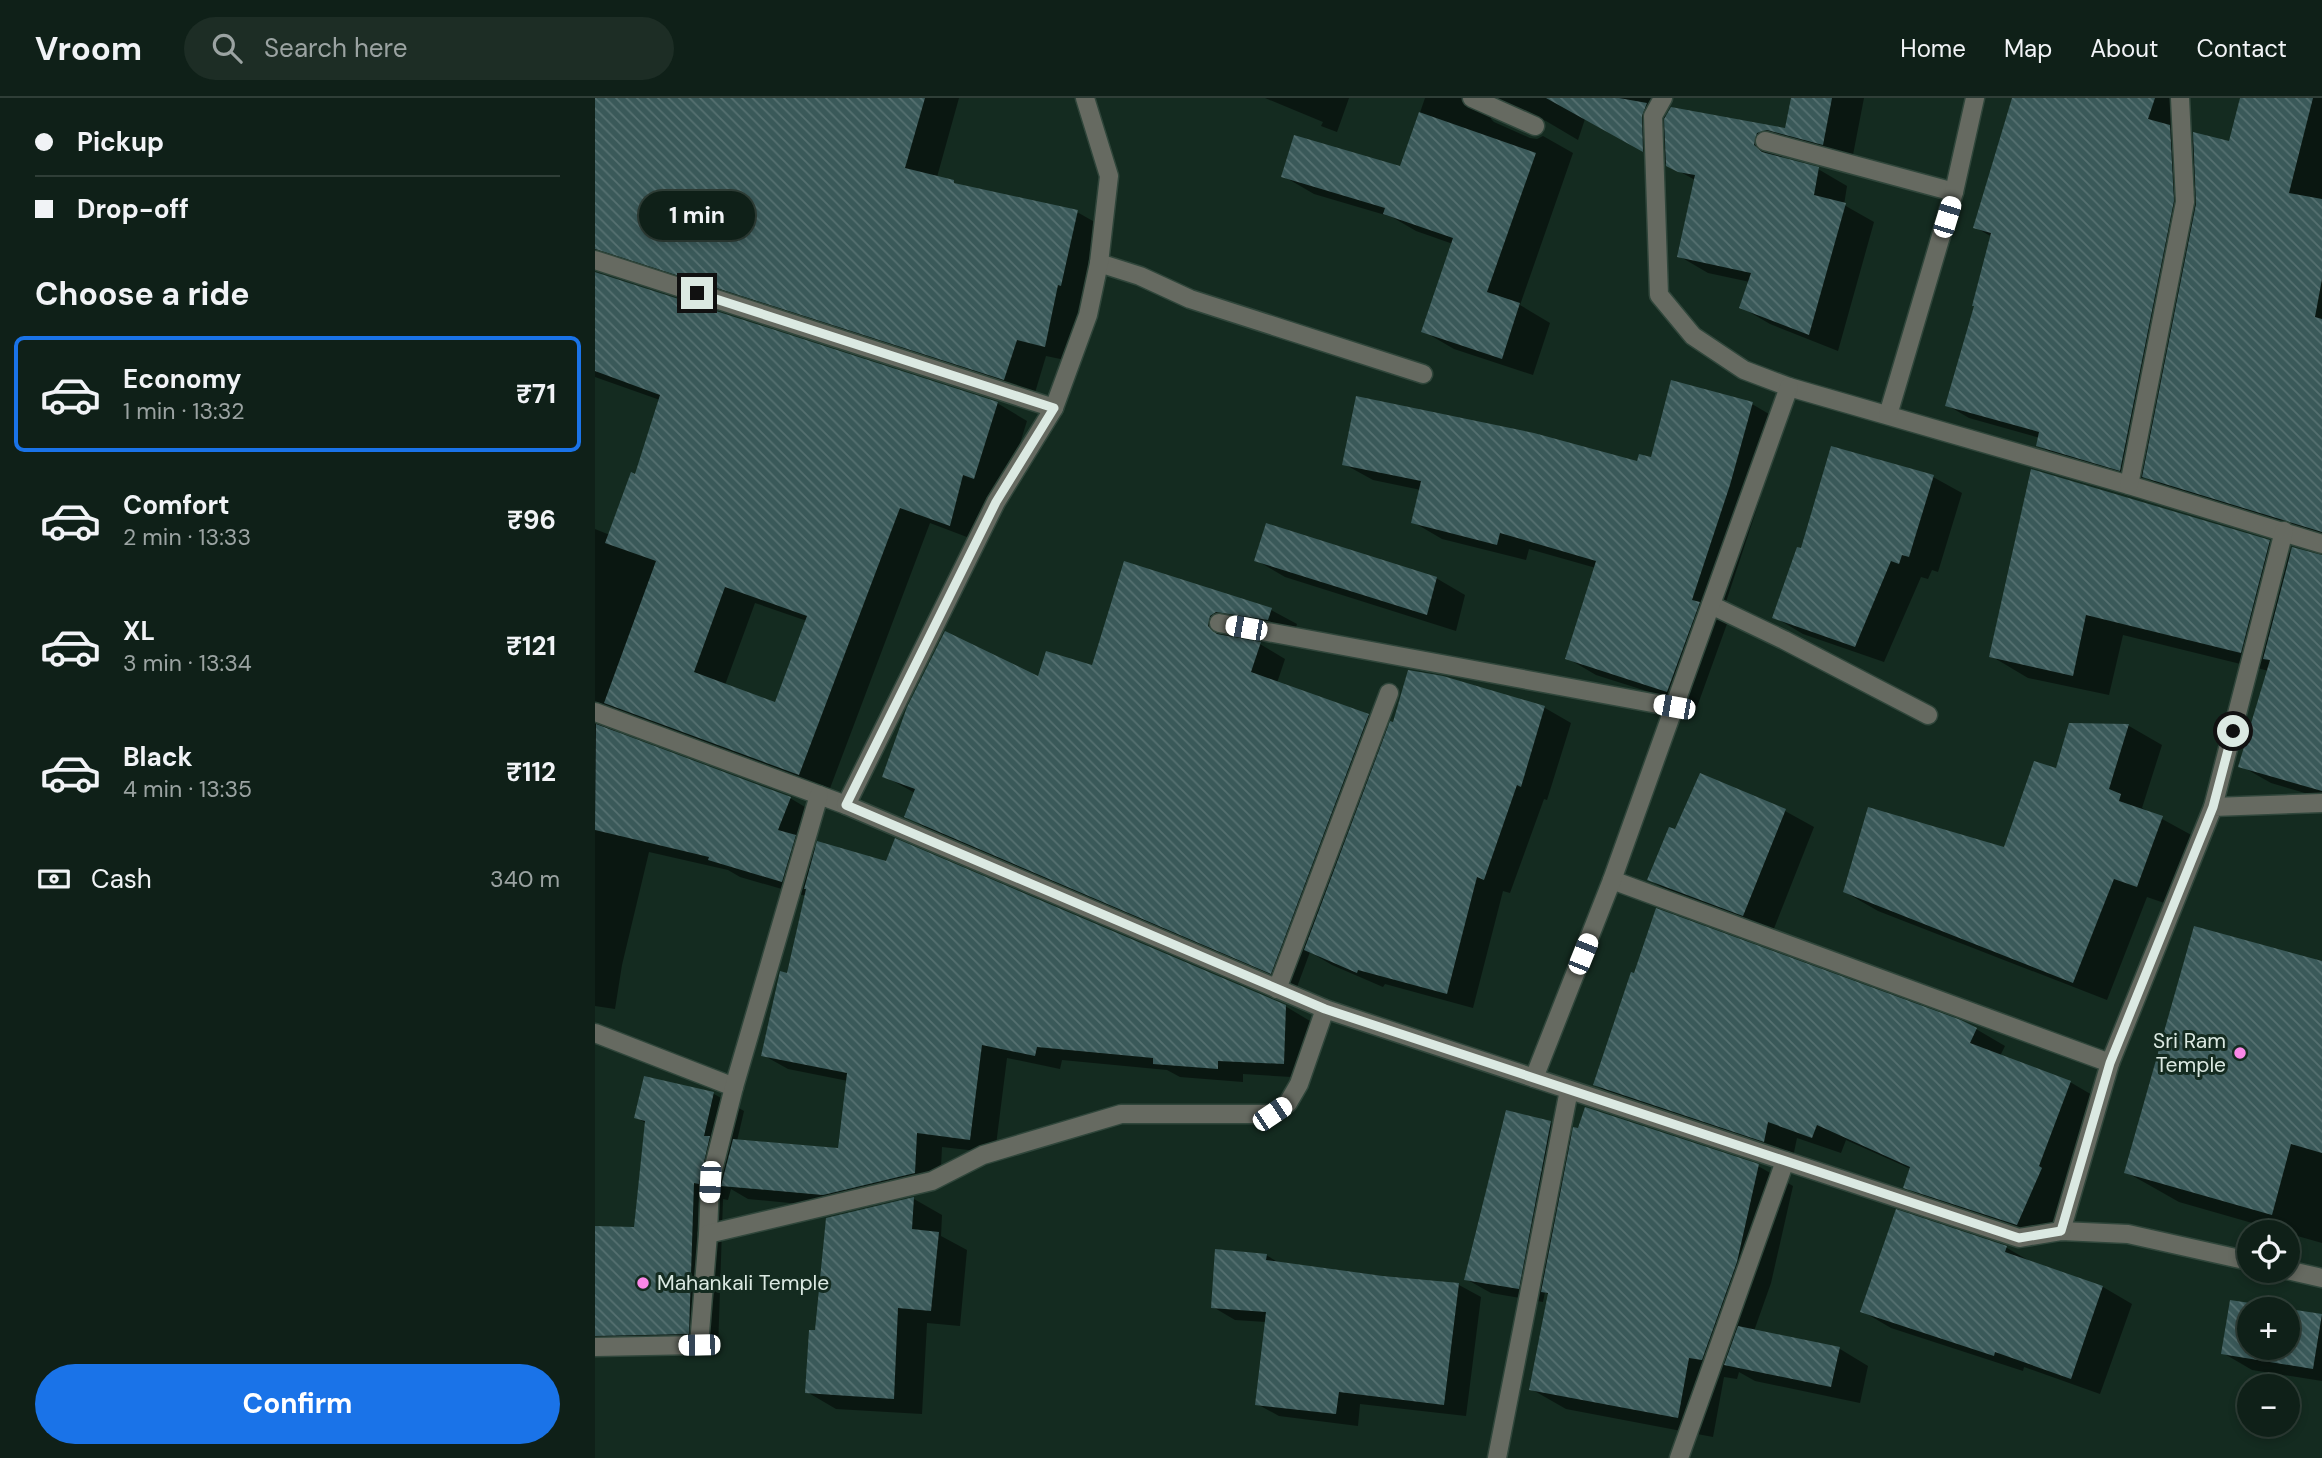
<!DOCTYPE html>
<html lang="en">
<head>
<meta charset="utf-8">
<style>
	body { margin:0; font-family:"DM Sans",sans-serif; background:#1d2d25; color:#f1f3f6; height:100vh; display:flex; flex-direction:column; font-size:26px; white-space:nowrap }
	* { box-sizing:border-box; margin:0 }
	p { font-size:23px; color:#9ba3a2 }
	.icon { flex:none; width:38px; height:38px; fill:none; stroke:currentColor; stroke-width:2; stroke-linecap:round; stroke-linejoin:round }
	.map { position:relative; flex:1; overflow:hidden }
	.details { display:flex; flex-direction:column; background:#0f2018; width:595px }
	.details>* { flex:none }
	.top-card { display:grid; align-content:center; height:154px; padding:0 35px; background:#0f2018 }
	.buttons { position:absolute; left:1642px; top:1122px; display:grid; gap:14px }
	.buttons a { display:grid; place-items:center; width:63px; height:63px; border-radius:50%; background:#0f2018; box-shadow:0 4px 10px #0003,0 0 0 2px #2f3e37; font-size:35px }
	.end { position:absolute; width:32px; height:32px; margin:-16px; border:9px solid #dbe9e2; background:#111; box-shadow:0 0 0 4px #111 }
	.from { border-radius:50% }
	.bubble { position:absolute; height:49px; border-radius:24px; background:#0f2018; box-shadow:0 4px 10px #0003,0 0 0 2px #2f3e37; font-size:23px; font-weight:700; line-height:49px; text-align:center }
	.car { position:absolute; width:21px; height:42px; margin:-21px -10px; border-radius:9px; box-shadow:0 0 5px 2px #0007; background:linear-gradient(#fff 24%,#345 0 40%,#fff 0 76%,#345 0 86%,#fff 0) }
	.top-card b { display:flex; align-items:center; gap:24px; height:66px; font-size:26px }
	.top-card b+b { border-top:2px solid #2f3e37 }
	.top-card i { width:18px; height:18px; background:#f1f3f6 }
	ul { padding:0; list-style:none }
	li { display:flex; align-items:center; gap:21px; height:116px; margin:0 14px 10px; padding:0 21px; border:4px solid transparent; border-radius:10px }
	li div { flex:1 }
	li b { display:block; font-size:26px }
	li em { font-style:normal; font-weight:700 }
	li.active { border-color:#1a73e8 }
	li>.icon { width:63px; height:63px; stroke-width:1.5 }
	h2 { padding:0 35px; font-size:32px; line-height:84px }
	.pay { display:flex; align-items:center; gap:18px; height:77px; padding:0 35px; font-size:26px }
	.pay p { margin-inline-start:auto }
	.cta { display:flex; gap:14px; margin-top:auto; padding:14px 35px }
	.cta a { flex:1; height:80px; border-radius:42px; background:#1a73e8; color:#fff; font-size:28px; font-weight:700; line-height:80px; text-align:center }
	header { display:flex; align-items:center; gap:42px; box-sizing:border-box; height:98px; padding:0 35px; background:#0f2018; border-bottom:2px solid #2f3e37 }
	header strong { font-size:33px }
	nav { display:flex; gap:38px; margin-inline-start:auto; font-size:24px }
	.search { width:490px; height:63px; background:#1d2d25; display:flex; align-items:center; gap:18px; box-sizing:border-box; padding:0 24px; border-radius:38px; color:#9ba3a2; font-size:26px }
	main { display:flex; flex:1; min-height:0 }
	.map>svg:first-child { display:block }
	.shadow { fill:#0007; fill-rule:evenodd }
	.building { fill:url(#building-back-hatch); fill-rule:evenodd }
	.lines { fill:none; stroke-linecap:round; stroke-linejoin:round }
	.minor-casing { stroke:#30463b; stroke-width:21 }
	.minor { stroke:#666a61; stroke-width:18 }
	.route { stroke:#dbe9e2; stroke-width:9 }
	.poi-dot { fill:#fa87e7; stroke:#142b20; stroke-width:2.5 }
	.labels { text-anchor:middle; stroke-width:6; stroke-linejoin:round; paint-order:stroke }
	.poi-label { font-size:21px; fill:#dbe9e2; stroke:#142b20; text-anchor:end }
</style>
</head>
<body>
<header>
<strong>Vroom</strong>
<div class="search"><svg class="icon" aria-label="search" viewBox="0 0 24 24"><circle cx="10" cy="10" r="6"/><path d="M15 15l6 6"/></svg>Search here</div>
<nav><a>Home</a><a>Map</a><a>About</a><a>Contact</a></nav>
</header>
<main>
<section class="details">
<div class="top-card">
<b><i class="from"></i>Pickup</b>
<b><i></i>Drop-off</b>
</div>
<h2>Choose a ride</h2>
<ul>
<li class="active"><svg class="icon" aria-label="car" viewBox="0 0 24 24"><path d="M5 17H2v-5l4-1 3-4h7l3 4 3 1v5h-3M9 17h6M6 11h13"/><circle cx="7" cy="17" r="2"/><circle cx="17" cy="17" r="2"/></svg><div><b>Economy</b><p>1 min · 13:32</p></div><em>₹71</em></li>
<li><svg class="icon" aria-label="car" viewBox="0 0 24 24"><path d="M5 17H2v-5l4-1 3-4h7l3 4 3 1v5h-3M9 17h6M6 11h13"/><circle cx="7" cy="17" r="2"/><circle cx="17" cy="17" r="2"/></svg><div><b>Comfort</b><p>2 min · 13:33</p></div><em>₹96</em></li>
<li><svg class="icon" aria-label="car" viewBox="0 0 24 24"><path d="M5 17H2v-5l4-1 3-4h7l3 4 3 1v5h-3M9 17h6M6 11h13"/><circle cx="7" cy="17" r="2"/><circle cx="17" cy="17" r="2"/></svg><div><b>XL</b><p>3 min · 13:34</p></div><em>₹121</em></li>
<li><svg class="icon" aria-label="car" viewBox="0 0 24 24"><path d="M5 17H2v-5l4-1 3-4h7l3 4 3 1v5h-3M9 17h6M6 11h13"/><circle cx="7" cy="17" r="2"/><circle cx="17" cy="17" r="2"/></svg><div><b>Black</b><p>4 min · 13:35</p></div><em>₹112</em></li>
</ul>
<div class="pay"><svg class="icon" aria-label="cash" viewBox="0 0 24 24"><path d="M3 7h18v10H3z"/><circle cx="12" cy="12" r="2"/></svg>Cash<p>340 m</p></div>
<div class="cta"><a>Confirm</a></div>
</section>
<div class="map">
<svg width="1727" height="1360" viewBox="0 0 1727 1360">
	<defs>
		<pattern id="building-back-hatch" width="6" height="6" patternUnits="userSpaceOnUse" patternTransform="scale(1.75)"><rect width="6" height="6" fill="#3a5959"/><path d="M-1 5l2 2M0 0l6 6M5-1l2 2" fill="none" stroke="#567171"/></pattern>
	</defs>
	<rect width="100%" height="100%" fill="#142b20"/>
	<!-- shadow -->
	<g class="shadow">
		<polygon points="0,0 364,0 342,79 367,88 482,114 512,131 480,264 451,258 439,298 0,161"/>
		<polygon points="670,0 754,0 742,34 726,28 728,24"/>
		<polygon points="830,0 1072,0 1064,14 1071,18 1191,32 1198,0 1269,0 1257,62 1192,51 1187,58 1188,61 1223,71 1252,88 1249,107 1279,124 1243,253 1175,226 1146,209 1155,184 1113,175 1084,158 1100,82 990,21 983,42 951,23 914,7 907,6 898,12 896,21 899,24 935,40 942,41 948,38 978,55 925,207 955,225 938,277 859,251 828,233 858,146 821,133 797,119 719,96 688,78 806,70"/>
		<polygon points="1418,0 1574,0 1584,6 1576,30 1600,44 1635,46 1647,0 1727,0 1727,440 1579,396 1549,378 1547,384 1465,360 1443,347 1445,340 1374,320 1352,307 1381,208 1397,139 1380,129"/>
		<path d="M0 174 402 305 432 323 409 396 385 444 335 425 234 693 19 628 20 635 195 700 225 718 214 747 222 751 690 908 715 923 713 980 648 976V984L585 979 572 972 467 962 465 971 412 960 400 1055 347 1049 345 1089 255 1111 153 1101 136 1091 133 1102 128 1101 123 1252 0 1256V1130H41L52 1026 41 1019 50 980 119 996 149 1013 142 1043 245 1052 253 983 193 971 168 957 193 878 211 798 145 779 133 772 54 754 27 867 20 911 0 908V431L15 437 41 378 65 302 0 279ZM160 505 212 523 181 606 130 587Z"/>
		<polygon points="1157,306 1186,323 1164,404 1126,519 1133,523 1102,609 1001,577 972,560 1001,470 934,451 931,462 847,441 818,424 826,392 778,382 749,366 1043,365 1057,361"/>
		<polygon points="1437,373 1674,444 1697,456 1727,458 1727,700 1676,685 1646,668 1674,573 1528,537 1514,597 1433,580 1396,558"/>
		<polygon points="1338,379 1367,395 1343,474 1337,472 1333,481 1326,479 1289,564 1208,536 1179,519"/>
		<polygon points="661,462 841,480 870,497 861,533 690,479"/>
		<polygon points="531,465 676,512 702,526 699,536 646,528 638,537 638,541 665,546 690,561 682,585 773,617 795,630 847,580 950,610 976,625 952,702 949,701 915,795 908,793 878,910 790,886 788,889 737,867 715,854 702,889 336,733 311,718 320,695 289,678 444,581 498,570"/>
		<polygon points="1476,626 1534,628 1567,647 1547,710 1600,739 1575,807 1552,799 1512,902 1283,813 1250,794 1410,751 1462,672"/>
		<polygon points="1190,713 1219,729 1178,833 1083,798 1054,782 1081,733"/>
		<polygon points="1727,865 1727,1145 1584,1104 1531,1074"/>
		<polygon points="1381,931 1410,948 1405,958 1475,984 1504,1001 1475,1088 1451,1143 1339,1106 1310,1089 1316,1071 1251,1042 1246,1055 1202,1040 1198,1059 1029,1003 1000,987"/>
		<polygon points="956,1025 978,1038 1163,1068 1198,1088 1176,1185 1159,1233 1245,1251 1273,1268 1265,1305 1160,1283 1144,1274 1142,1281 1129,1279 1118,1339 971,1311 936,1291 954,1197 950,1194 948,1204 896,1195 871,1181"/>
		<polygon points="319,1101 347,1117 346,1138 372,1152 365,1228 332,1225 327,1316 241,1311 212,1294 222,1234"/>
		<polygon points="1302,1114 1412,1150 1438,1165 1508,1189 1537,1206 1505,1296 1429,1269 1428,1273 1296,1230 1267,1213"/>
		<polygon points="671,1157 686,1166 864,1187 886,1199 871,1318 765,1306 763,1328 684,1318 662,1306 671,1224 640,1222 618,1209"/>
		<polygon points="1637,1204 1683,1211 1654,1211 1654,1250 1692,1250 1692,1212 1727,1218 1727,1283 1657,1272 1628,1255"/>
	</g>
	<!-- building -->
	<g class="building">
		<polygon points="0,0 330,0 310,70 359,82 359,85 483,112 466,188 463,187 450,249 422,242 409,282 0,151"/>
		<polygon points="951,0 1024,0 1052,5 1047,18 1048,54"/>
		<polygon points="1196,0 1237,0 1228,47 1172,32 1162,35 1159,47 1167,54 1224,69 1219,97 1251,105 1214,237 1144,210 1156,175 1082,159 1100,77 1083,74 1071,68 1069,21 1076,9 1190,30"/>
		<polygon points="1417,0 1560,0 1553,21 1575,27 1579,103 1525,373 1441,348 1444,334 1350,308 1379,208 1377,208 1396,135 1378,130"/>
		<polygon points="1645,0 1718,0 1694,95 1727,101 1727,181 1720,219 1727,221 1727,434 1547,379 1601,106 1598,34 1634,43"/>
		<polygon points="824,14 941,55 892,194 925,205 907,261 826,234 858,140 788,116 790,110 686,79 699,37 805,68"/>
		<path d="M0 174 403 304 379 381 368 377 355 428 305 410 204 677 9 605 61 463 10 445 36 374 40 376 65 297 0 273ZM130 489 212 518 180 604 99 574Z"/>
		<polygon points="1076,282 1158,304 1135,387 1097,502 1105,504 1072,594 970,561 1001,463 905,435 902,447 816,425 826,383 747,367 761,298 939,335 1042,363 1044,356 1056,359"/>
		<polygon points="1236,348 1339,377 1314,459 1307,457 1304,466 1296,463 1260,549 1177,520 1202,449 1206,450"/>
		<polygon points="1436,371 1675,442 1646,555 1491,517 1478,578 1394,559"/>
		<polygon points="671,425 842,479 832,517 659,463"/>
		<polygon points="1697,449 1727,457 1727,693 1643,669 1675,562 1668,561"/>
		<polygon points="529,463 677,510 673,522 621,514 615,518 613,528 622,536 666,544 656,574 774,616 676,876 309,719 320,691 287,679 312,609 350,533 443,578 451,553 497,567"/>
		<polygon points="813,572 848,578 950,608 926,689 922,687 889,782 882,779 852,896 763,872 762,875 709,852 795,623 798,624"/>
		<polygon points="1474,625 1534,626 1514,691 1526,696 1524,703 1568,718 1542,789 1519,781 1478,885 1248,794 1273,709 1409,749 1439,663 1461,670"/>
		<polygon points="1,626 196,699 183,732 201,737 187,784 113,762 114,759 0,732"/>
		<polygon points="1105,675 1191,711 1148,818 1052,782 1074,729 1080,731"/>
		<polygon points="300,740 691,907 689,966 623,963 623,971 558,966 558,960 442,949 440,958 387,947 375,1042 322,1035 320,1075 228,1097 126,1088 138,1041 243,1050 252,975 166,958 185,873 192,875 211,791 209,791 222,743 291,763"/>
		<polygon points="1061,810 1366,922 1382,930 1375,945 1476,983 1444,1068 1447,1070 1422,1127 1308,1090 1315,1069 1222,1027 1217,1040 1173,1024 1169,1044 998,987 1036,874 1039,875"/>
		<polygon points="1599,828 1727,863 1727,1055 1696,1046 1677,1117 1529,1075"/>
		<polygon points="49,978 119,994 109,1038 115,1038 104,1086 99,1085 94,1236 0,1238 0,1128 39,1129 50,1023 39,1020"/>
		<polygon points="990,1009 1164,1066 1142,1164 1107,1262 1094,1260 1083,1320 934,1292 953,1195 946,1194 978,1029 983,1030"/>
		<polygon points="911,1012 956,1023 924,1191 869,1182"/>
		<polygon points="319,1099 317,1131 344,1134 336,1213 303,1210 299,1301 210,1295 214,1232 220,1232 231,1120"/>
		<polygon points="1301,1111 1412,1148 1410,1154 1508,1188 1476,1281 1400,1254 1399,1258 1265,1214"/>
		<polygon points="620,1151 672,1156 671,1162 788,1178 864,1185 849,1307 744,1294 741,1316 660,1307 671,1214 616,1210"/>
		<path d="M1635 1202 1727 1216 1718 1271 1626 1256ZM1654 1211H1692V1250H1654Z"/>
		<polygon points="1143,1228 1245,1249 1236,1289 1129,1267"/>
	</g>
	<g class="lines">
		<defs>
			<g id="minor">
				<polyline points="877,0 940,28"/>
				<polyline points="1068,0 1058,18 1064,197 1098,238 1149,272 1194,289 1534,387 1727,446"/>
				<polyline points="1170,43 1359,94"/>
				<polyline points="0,162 459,310"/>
				<polyline points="504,165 545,178 595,201 828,276"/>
				<polyline points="1293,317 1359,94 1380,0"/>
				<polyline points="1534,387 1590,104 1585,0"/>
				<polyline points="1116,507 1189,542 1333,617"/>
				<polyline points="624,525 1079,609"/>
				<polyline points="0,614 251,707 730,911 1424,1140 1466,1133 1533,1136 1654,1163"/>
				<polyline points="251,707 401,404 459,310 493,217 504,165 514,78 490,0"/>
				<polyline points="1618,709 1689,433"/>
				<polyline points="1017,782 1515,965"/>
				<polyline points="682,891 794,595"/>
				<polyline points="0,935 139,989"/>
				<polyline points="939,980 1017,782 1194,289"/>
				<polyline points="1466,1133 1515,965 1618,709 1727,705"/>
				<polyline points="113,1136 115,1084 139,989 224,697"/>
				<polyline points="1692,1172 1727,1180"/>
				<polyline points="0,1249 104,1247 113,1136 337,1083 388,1057 526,1016 677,1016 693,1005 704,986 730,911"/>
				<polyline points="902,1360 974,992"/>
				<polyline points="1084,1360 1190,1063"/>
			</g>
		</defs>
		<!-- minor casing -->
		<use href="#minor" class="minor-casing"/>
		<!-- minor -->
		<use href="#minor" class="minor"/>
	</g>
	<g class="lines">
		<!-- route -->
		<polyline class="route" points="102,195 459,310 401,404 251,707 730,911 1424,1140 1466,1133 1515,965 1618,709 1638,633"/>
	</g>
	<!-- markers -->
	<g class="poi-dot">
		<circle cx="1645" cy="955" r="7"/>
		<circle cx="48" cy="1185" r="7"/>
	</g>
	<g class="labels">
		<!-- poi labels -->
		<g class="poi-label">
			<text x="1631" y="950">Sri Ram<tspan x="1631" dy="24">Temple</tspan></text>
			<text x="62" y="1192" text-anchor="start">Mahankali Temple</text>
		</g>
	</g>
</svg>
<div class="buttons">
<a><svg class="icon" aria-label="locate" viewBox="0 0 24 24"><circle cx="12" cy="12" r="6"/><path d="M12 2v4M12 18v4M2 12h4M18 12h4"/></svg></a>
<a>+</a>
<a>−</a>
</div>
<i class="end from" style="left:1638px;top:633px"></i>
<i class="end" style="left:102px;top:195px"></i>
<div class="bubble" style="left:44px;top:93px;width:116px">1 min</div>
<i class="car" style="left:1352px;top:119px;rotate:17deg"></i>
<i class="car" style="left:651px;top:530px;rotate:280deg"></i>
<i class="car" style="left:1079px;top:609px;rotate:280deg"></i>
<i class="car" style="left:988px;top:856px;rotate:22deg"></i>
<i class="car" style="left:677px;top:1016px;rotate:56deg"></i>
<i class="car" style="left:115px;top:1084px;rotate:183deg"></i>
<i class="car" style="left:104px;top:1247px;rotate:269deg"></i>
</div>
</main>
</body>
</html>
